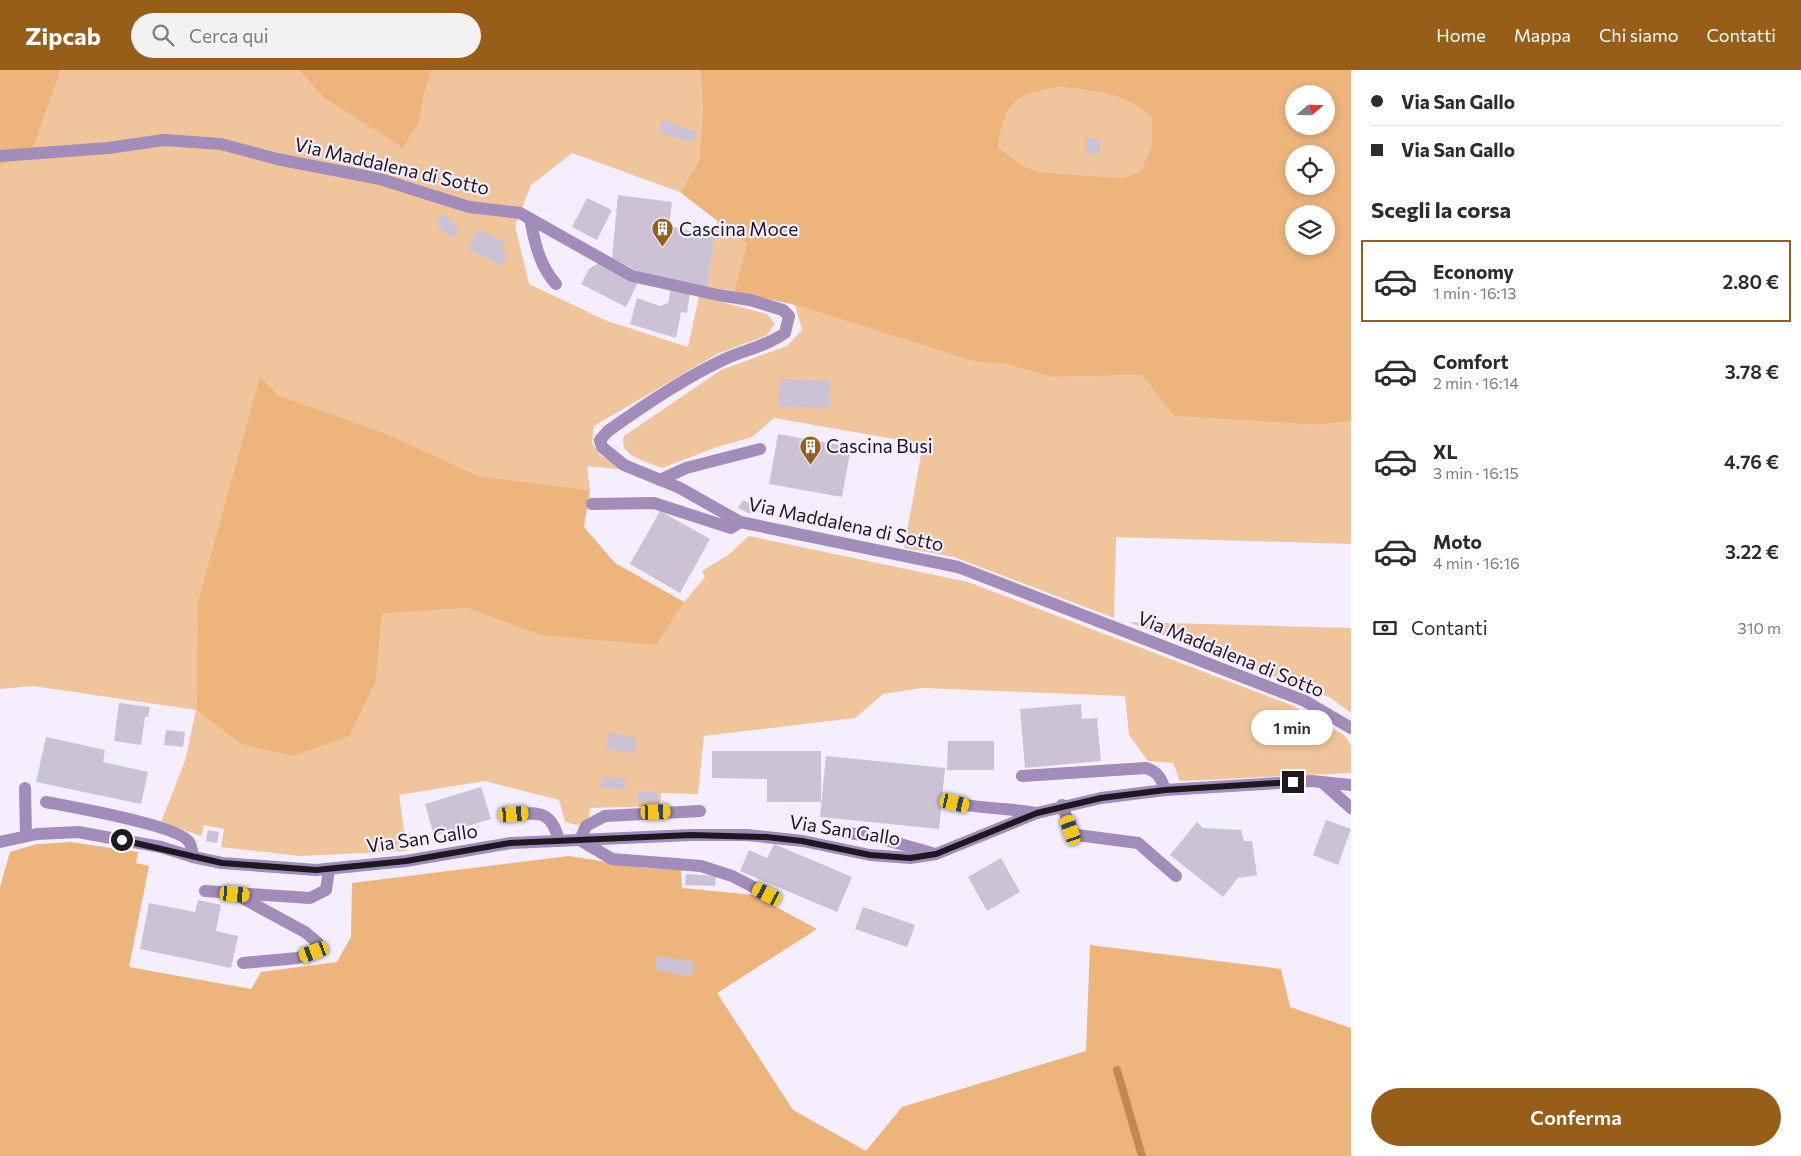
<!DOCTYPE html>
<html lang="it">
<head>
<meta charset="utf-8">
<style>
	body { margin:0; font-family:Commissioner,sans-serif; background:#f2f2f3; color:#2b2b33; height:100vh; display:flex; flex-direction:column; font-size:19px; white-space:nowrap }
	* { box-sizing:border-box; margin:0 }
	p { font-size:16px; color:#7c7c81 }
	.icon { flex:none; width:28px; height:28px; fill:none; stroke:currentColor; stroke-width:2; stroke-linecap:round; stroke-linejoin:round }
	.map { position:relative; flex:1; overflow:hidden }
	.panel { display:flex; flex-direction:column; background:#fff; width:450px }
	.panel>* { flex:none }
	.guide { display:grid; align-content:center; height:110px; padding:0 20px; background:#fff }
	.needle { width:32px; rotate:70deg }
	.buttons { position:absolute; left:1285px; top:15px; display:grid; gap:10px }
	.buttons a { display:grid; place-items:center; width:50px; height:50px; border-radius:50%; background:#fff; box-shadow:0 2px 8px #0003; font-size:25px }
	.end { position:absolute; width:22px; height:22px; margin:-11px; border:6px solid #1d1921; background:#fff; box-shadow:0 0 0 2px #fff }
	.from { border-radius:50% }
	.bubble { position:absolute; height:35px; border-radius:18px; background:#fff; box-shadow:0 2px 8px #0003; font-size:16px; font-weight:600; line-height:35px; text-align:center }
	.car { position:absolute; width:15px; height:30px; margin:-15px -8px; border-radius:6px; box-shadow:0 0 4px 1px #0007; background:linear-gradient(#f5c518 24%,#345 0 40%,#f5c518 0 76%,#345 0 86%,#f5c518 0) }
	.guide b { display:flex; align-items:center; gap:18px; height:48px; font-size:19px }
	.guide b+b { border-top:1px solid #e1e1e2 }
	.guide i { width:12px; height:12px; background:#2b2b33 }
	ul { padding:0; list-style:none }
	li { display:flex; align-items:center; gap:15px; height:82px; margin:0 10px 8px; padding:0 10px; border:2px solid transparent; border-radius:0px }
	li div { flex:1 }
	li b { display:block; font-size:19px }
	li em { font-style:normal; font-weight:600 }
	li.current { border-color:#965e19 }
	li>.icon { width:45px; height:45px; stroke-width:1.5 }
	h2 { padding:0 20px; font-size:22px; line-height:60px }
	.pay { display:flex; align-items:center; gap:12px; height:55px; padding:0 20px; font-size:19px }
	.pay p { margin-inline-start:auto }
	.primary-button { display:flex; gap:10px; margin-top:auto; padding:10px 20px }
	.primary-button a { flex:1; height:58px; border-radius:30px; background:#965e19; color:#fff; font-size:20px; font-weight:600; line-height:58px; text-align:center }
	header { display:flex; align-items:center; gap:30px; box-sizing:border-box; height:70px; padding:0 25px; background:#965e19; color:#fff }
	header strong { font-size:24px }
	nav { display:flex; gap:28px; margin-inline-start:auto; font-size:18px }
	.search { width:350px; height:45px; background:#f2f2f3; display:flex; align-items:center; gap:12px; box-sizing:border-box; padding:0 18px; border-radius:28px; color:#7c7c81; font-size:19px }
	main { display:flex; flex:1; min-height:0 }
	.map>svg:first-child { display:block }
	.green { fill:#f1c59b }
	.forest { fill:#edb57c; fill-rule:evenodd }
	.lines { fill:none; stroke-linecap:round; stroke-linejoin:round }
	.stream { stroke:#c08b53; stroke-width:8 }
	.building { fill:#cbc2d6 }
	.minor { stroke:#a18cba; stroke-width:12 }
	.route { stroke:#1d1921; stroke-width:6 }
	.labels { text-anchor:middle; stroke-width:4.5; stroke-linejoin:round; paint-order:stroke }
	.street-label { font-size:19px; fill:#1d1921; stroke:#f5eeff }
	.poi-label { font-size:19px; fill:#1d1921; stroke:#f5eeff; text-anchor:start }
</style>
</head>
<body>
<header>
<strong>Zipcab</strong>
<div class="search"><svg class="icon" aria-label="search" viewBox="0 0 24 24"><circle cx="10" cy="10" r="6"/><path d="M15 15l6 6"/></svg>Cerca qui</div>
<nav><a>Home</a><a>Mappa</a><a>Chi siamo</a><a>Contatti</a></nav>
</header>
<main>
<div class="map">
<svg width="1351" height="1086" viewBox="0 0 1351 1086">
	<rect width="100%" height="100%" fill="#f5eeff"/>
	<!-- green -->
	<g class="green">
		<polygon points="61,0 299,0 322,26 419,51 424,24 432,0 700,0 703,40 699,91 680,122 572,83 531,115 515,156 529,214 607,251 688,277 699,226 767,244 775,254 767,265 717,284 594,356 592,373 600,385 627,400 587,396 590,420 479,406 385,363 278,325 259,308 376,611 382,544 467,538 540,565 684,532 705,507 702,501 728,485 749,466 968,512 1291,635 1344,665 1351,675 1351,703 1180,711 1173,693 1148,691 1129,665 1125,626 922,618 883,624 855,648 704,666 698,724 661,723 660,736 590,738 588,753 576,755 565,752 559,730 485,711 399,725 407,781 300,786 221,777 224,759 204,755 201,766 161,752 185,691 196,640 33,616 0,619 0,95 31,84"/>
		<path d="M1061 17C1096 21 1124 23 1152 47V75L1141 101 1123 108 1039 102 1022 95 998 77C1006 32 1014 23 1061 17Z"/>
		<polygon points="717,152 747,174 734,221 707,217"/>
		<path d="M795 235 976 292 1006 294 1051 307 1142 305 1175 346 1316 355 1351 351V474L1116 467 1114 548 954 487 904 478 923 374 774 348 752 367 717 377 662 398C647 391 617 386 624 366L721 300 787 276 802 260Z"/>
		<polygon points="1128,552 1351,558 1351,643 1329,627"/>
	</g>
	<!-- forest -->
	<g class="forest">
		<polygon points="0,0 61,0 31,84 0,95"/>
		<polygon points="299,0 432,0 424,24 419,51 403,78 322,26"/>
		<path d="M700 0H1351V351L1316 355 1174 346 1142 305 1051 307 1006 294 976 292 795 235 734 221 747 174 680 122 699 91 703 40ZM1061 17C1096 21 1124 23 1152 47V75L1141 101 1123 108 1039 102 1022 95 998 77C1006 32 1014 23 1061 17ZM1294 24H1326V56H1294ZM1294 84H1326V116H1294ZM1294 144H1326V176H1294Z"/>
		<polygon points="260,307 278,325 385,363 479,406 590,420 584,457 615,493 684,532 656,575 540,565 467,538 382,544 376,611 349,666 292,686 241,674 197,640 198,532"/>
		<polygon points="71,772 138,782 136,793 149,796 129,897 251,919 261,902 337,892 351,867 352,813 569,786 645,798 681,800 682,818 754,825 817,859 717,923 793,1040 866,1081 902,1037 1086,981 1090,875 1281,899 1290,937 1351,958 1351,1086 0,1086 0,817 10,782 37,774"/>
	</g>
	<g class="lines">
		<!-- stream -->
		<polyline class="stream" points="1117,1000 1142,1086"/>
	</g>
	<!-- building -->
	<g class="building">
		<polygon points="663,50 697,62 693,71 688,69 687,72 658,61"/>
		<polygon points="1085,68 1100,69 1100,84 1085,83"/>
		<polygon points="618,125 672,132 669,156 715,167 707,217 639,202 612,188"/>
		<polygon points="587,128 612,140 597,170 572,157"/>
		<polygon points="443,144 460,159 451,168 435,153"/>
		<polygon points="477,159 505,172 501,179 508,182 502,196 468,179"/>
		<polygon points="600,192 638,212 626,237 581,214 589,199"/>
		<polygon points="671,219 690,223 687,243 681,242 676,268 630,254 637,228 660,236 668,233"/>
		<polygon points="779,309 830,311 829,338 778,336"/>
		<polygon points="778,364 851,377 842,427 769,414"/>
		<polygon points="743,430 754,436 750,444 738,438"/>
		<polygon points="660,441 710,469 680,523 630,494"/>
		<polygon points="119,633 150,637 148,647 145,647 141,675 114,671"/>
		<polygon points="1081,634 1082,649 1097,648 1101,691 1025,698 1020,639"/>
		<polygon points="166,660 185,662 183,677 164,675"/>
		<polygon points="609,662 637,668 634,684 606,679"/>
		<polygon points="46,667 105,680 103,692 148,702 141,734 36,712"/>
		<polygon points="948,671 994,671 994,700 947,700"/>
		<polygon points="712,681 821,681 821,732 767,732 767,709 712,708"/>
		<polygon points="826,686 945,698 939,759 820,747"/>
		<polygon points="601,707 625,708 625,719 601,718"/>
		<polygon points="481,717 491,749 434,766 425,734"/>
		<polygon points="638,721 658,722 658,732 638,731"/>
		<polygon points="1326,750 1351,759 1338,795 1313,785"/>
		<polygon points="1197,752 1203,758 1241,760 1244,771 1252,771 1257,805 1238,808 1223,827 1170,785"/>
		<polygon points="208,760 219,762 217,773 206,771"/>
		<polygon points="774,774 852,807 837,842 740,801 749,780 767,788"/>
		<polygon points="1001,788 1020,822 987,841 968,807"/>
		<polygon points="686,804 716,806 715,816 685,815"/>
		<polygon points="198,830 221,835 216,861 238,866 231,898 140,879 149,833 195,842"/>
		<polygon points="863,837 915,855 907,877 855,859"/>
		<polygon points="657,886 695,892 692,907 655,900"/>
	</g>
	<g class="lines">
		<!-- minor -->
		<g class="minor">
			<path d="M0 86 108 78 164 70 221 74 277 89 380 109 469 137 520 143 632 206 718 225 750 230 783 240 789 246 785 263C767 276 745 280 725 289 686 307 643 336 608 361L600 370 602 377 624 395 680 418 740 452 958 497 1305 631 1351 658"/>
			<path d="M530 149C535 173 539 195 556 214"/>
			<polyline points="660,410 686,398 760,379"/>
			<polyline points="592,434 654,433 731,458 740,452"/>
			<path d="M1022 706 1146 698C1158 702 1161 708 1165 720"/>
			<polyline points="1323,713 1351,738"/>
			<polyline points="25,718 26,766"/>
			<path d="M46 732C71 737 178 755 189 772 192 776 192 783 193 787"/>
			<path d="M955 733C982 739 1010 738 1037 743"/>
			<polyline points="1062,735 1071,760 1077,765 1138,773 1176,806"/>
			<polyline points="700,741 605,746 586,756 580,770 612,789 701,796 732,806 767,824"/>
			<path d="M514 744C541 742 552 742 559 771"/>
			<polyline points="838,761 879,768 932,783"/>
			<polyline points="0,772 37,764 78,762 161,777 193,787 222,793 316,800 406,791 511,773 691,765 747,765 803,771 870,785 910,788 936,784 1037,743 1101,728 1165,720 1312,711 1351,715"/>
			<polyline points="205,821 310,828 326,820 329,799"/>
			<polyline points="235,824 305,862 317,872 314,882 298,888 243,893"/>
		</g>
	</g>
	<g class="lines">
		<!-- route -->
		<polyline class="route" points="122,770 222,793 316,800 406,791 510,773 691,765 766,767 802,771 870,785 910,788 936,784 1037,743 1101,728 1165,720 1293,712"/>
	</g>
	<!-- icons -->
	<defs>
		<symbol id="building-pin" viewBox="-11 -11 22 30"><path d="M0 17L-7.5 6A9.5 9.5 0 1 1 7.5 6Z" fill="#965e19" stroke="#f5eeff"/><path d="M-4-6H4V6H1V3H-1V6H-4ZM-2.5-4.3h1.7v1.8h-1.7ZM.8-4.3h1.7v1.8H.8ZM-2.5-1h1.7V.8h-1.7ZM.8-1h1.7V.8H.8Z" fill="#fff"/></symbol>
	</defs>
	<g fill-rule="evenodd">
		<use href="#building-pin" x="650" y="146" width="25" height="34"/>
		<use href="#building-pin" x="798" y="364" width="25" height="34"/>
	</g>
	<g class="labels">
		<!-- street labels -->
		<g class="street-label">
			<text transform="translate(392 96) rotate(13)" y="7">Via Maddalena di Sotto</text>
			<text transform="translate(846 454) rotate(12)" y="7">Via Maddalena di Sotto</text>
			<text transform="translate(1231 584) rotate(22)" y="7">Via Maddalena di Sotto</text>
			<text transform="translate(845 760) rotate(9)" y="7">Via San Gallo</text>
			<text transform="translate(422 768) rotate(-8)" y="7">Via San Gallo</text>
		</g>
		<!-- poi labels -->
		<g class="poi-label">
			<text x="679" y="166">Cascina Moce</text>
			<text x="826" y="383">Cascina Busi</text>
		</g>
	</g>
</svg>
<div class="buttons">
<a><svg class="needle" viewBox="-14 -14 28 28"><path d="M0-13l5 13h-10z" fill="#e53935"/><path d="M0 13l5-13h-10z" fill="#7c7c81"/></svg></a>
<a><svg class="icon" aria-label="locate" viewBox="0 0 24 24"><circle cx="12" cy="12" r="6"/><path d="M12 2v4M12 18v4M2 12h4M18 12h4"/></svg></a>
<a><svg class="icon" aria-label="layers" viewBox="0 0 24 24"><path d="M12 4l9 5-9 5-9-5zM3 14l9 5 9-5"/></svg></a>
</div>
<i class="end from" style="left:122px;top:770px"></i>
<i class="end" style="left:1293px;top:712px"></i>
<div class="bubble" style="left:1251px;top:640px;width:82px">1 min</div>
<i class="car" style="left:955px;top:733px;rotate:103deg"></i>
<i class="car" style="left:656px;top:742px;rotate:88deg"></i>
<i class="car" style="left:514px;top:744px;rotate:86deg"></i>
<i class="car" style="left:1071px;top:760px;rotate:341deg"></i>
<i class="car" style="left:235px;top:824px;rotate:95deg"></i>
<i class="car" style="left:767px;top:824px;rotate:297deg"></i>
<i class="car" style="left:314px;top:882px;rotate:249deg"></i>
</div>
<section class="panel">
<div class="guide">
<b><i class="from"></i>Via San Gallo</b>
<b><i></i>Via San Gallo</b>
</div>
<h2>Scegli la corsa</h2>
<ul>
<li class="current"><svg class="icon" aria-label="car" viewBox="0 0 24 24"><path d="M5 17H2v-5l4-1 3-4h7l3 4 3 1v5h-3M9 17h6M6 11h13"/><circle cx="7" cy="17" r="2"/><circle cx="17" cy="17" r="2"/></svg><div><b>Economy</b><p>1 min · 16:13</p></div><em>2.80 €</em></li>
<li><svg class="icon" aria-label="car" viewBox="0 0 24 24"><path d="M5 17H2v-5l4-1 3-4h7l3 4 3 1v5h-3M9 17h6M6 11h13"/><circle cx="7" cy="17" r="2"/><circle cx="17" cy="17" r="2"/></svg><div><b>Comfort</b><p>2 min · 16:14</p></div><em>3.78 €</em></li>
<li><svg class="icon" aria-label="car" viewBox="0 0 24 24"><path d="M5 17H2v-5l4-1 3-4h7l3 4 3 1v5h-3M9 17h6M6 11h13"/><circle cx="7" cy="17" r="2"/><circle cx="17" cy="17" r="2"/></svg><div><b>XL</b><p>3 min · 16:15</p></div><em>4.76 €</em></li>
<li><svg class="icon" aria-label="car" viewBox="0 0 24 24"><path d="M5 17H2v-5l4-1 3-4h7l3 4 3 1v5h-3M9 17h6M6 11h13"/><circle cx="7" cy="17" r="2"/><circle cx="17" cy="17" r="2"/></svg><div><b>Moto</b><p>4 min · 16:16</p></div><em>3.22 €</em></li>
</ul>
<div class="pay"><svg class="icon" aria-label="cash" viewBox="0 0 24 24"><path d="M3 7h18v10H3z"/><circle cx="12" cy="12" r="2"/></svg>Contanti<p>310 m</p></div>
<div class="primary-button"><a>Conferma</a></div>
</section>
</main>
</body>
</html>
